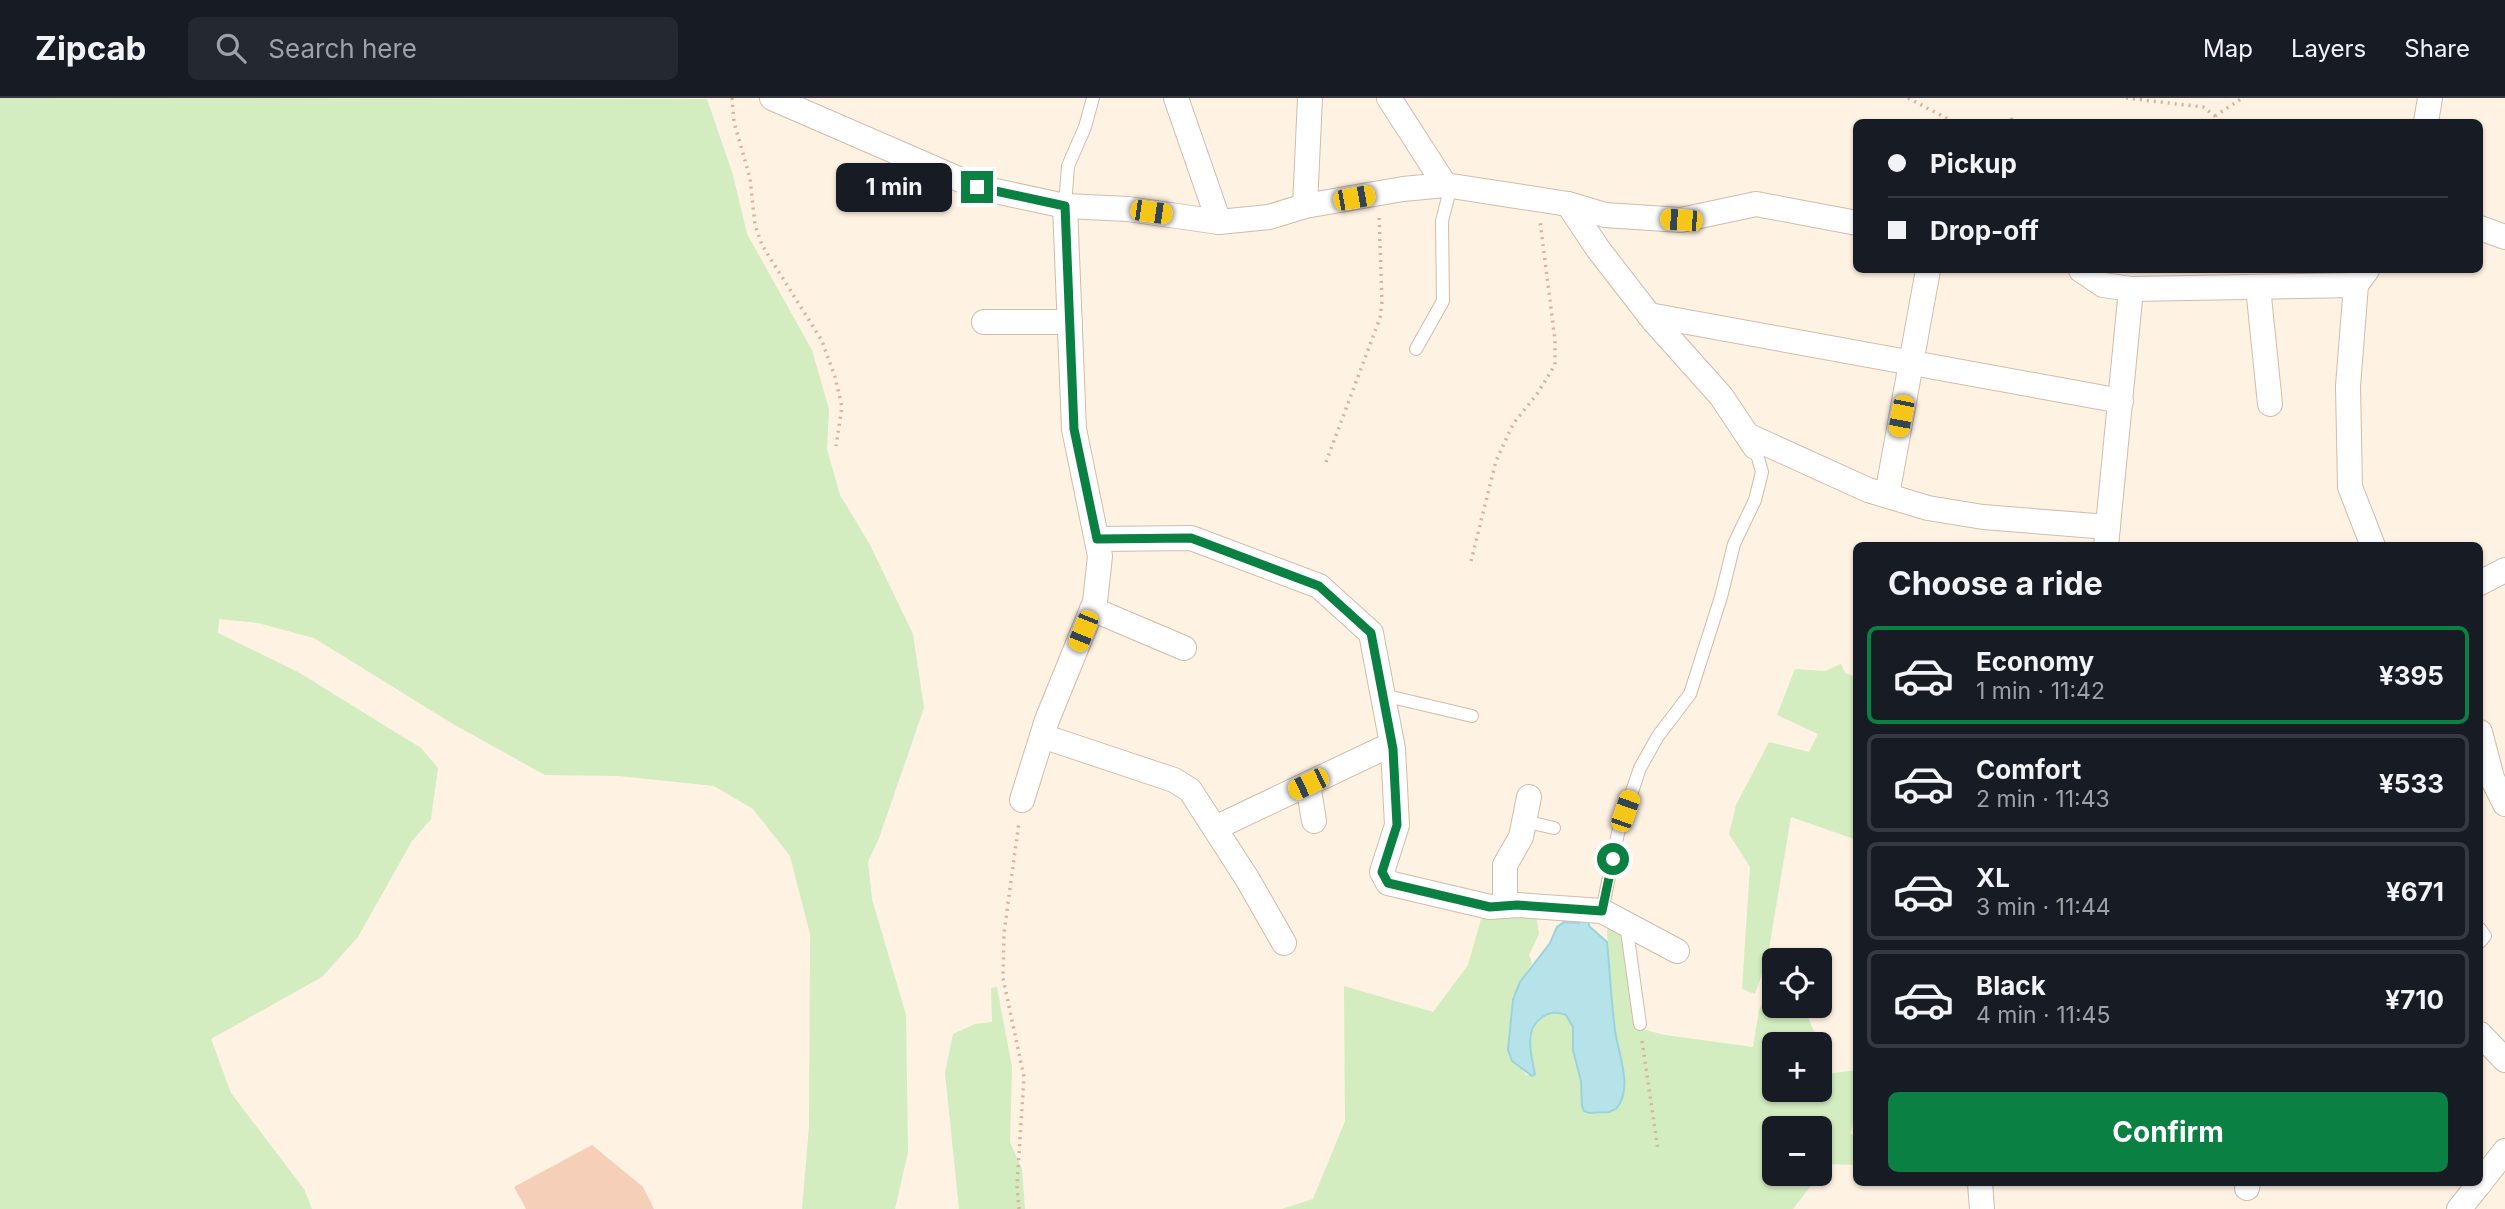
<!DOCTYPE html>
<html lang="en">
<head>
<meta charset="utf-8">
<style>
	body { margin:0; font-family:Inter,sans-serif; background:#242831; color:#f1f3f6; height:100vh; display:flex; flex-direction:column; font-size:26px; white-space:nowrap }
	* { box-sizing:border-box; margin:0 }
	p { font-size:23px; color:#9ea1a6 }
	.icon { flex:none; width:38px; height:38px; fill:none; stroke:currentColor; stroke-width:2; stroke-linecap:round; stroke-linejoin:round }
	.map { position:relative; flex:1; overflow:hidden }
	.sheet { position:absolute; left:1853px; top:444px; width:630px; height:644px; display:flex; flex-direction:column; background:#171b24; border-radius:10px; box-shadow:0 2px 5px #0004 }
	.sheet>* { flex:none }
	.banner { position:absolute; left:1853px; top:21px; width:630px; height:154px; border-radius:10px; box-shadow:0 2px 5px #0004; display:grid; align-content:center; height:154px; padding:0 35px; background:#171b24 }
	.tools { position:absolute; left:1762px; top:850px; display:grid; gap:14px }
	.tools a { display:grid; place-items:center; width:70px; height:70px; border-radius:10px; background:#171b24; box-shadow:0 2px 5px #0004; font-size:35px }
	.end { position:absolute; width:32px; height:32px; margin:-16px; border:9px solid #0b8043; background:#fff; box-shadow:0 0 0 4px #fff }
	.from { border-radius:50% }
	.bubble { position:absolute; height:49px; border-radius:10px; background:#171b24; box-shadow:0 2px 5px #0004; font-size:23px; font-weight:700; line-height:49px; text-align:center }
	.car { position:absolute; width:21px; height:42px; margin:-21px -10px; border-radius:9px; box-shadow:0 0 5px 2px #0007; background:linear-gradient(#f5c518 24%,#345 0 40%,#f5c518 0 76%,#345 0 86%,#f5c518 0) }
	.banner b { display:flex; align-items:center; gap:24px; height:66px; font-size:26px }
	.banner b+b { border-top:2px solid #363941 }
	.banner i { width:18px; height:18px; background:#f1f3f6 }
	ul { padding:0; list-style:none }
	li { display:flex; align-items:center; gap:21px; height:98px; margin:0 14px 10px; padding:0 21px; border:4px solid #363941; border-radius:10px }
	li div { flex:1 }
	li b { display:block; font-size:26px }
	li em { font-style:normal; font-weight:700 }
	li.current { border-color:#0b8043 }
	li>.icon { width:63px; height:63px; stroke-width:1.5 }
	h2 { padding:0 35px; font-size:32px; line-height:84px }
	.primary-button { display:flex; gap:14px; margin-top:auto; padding:14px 35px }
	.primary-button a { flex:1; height:80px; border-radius:10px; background:#0b8043; color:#fff; font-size:28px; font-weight:700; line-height:80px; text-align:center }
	header { display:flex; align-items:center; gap:42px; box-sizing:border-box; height:98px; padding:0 35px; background:#171b24; border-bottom:2px solid #363941 }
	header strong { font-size:33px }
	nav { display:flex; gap:38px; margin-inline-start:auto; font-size:24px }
	.search { width:490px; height:63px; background:#242831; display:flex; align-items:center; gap:18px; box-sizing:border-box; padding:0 24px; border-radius:10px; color:#9ea1a6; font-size:26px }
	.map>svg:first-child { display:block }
	.green { fill:#d3ecc0; fill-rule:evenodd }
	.water { fill:#b6e3e9; stroke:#9bd3db; stroke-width:2 }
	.building { fill:#f5cfb8 }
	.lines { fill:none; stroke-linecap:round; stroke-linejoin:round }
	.service-casing { stroke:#d2bbab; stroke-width:14 }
	.minor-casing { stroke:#d2bbab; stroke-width:26 }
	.path { stroke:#dab29b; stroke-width:3.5; stroke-dasharray:2 5; stroke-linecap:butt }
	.service { stroke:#fff; stroke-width:12 }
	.minor { stroke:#fff; stroke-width:24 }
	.route { stroke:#0b8043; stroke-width:9 }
</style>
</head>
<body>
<header>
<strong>Zipcab</strong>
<div class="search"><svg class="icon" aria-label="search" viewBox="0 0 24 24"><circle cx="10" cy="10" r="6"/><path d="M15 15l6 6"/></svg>Search here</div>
<nav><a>Map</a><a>Layers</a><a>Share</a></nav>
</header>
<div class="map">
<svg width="2505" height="1111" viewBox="0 0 2505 1111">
	<rect width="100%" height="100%" fill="#fef2e3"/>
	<!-- green -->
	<g class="green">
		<polygon points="0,0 707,1 733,77 747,136 812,252 829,311 827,351 840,397 869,445 913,536 924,610 879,740 868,764 872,801 906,917 908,1054 895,1111 802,1111 809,1028 810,836 790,758 753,711 714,688 619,678 545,677 453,626 314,540 258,525 219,521 218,535 298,574 421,650 438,670 431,721 412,743 358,839 322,879 211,941 231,995 304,1091 312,1111 0,1111"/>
		<polygon points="1841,566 1845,575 1857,579 1857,742 1791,719 1768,857 1755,896 1742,891 1750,769 1729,736 1736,707 1769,644 1809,654 1818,636 1777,617 1795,571 1825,573"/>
		<path d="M1536 817 1539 836 1529 857 1532 865 1512 899 1508 953 1526 977H1536C1535 967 1530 958 1530 949 1531 934 1537 913 1554 915 1563 915 1568 918 1573 926V950L1581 982V1006L1583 1012C1598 1019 1620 1016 1623 998 1627 976 1619 954 1615 933 1610 899 1608 863 1607 828L1622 832 1634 929 1665 937 1753 949 1759 912 1774 881V908H1803L1814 933 1815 947H1774V992H1820V970L1827 976 1857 972V1019L1850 1035 1857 1040V1067L1828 1066 1793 1111H1282L1313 1101 1345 1023 1344 888 1433 914 1468 867 1481 821ZM1774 1031H1820V1076H1774Z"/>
		<polygon points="997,889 1012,969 1010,1044 1022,1071 1025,1111 959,1111 945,975 953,936 975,926 992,924 991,890"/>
	</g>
	<!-- water -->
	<path class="water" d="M1588 809 1589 828 1607 844C1610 873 1611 903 1615 932 1618 956 1634 990 1616 1011L1609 1014 1589 1015 1584 1013 1582 1008 1581 983 1573 952V929L1566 917C1558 914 1551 913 1544 918 1523 930 1531 957 1535 976L1532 978 1512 963 1508 952 1513 901 1520 884 1550 845 1557 829 1564 824 1579 825Z"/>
	<!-- building -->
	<polygon class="building" points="592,1047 643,1089 654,1111 526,1111 514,1089"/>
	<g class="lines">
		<defs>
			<g id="service">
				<polyline points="1065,108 1068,68 1085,29 1093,0"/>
				<polyline points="1416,251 1443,203 1442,123 1451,88"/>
				<polyline points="1383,597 1472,618"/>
				<polyline points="1524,723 1554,730"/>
				<polyline points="1602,813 1618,735 1640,670 1658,638 1690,596 1721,499 1734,446 1755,402 1762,374 1755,349"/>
				<polyline points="1626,826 1640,926"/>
				<polyline points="2480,831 2485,838 2480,844"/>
			</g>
			<g id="minor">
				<polyline points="772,0 977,89 1065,108 1128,111 1219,124 1269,119 1305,108 1403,91 1445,87 1568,106 1605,117 1681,122 1756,106 1857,125"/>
				<polyline points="1176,0 1219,124"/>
				<polyline points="1389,0 1445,87"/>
				<polyline points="2426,24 2430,0"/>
				<polyline points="1568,106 1598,151 1653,222 1721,298 1755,349"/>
				<polyline points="1305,108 1310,0"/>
				<polyline points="2480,130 2505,139"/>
				<polyline points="2081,172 2103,187 2131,191 2356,187"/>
				<polyline points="2367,172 2356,187 2348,288 2350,389 2373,448"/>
				<polyline points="2258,189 2270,306"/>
				<polyline points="1649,217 2121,303"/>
				<polyline points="984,224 1070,224"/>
				<polyline points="1747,337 1868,392 1928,410 1983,419 2108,429"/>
				<polyline points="1887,397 1928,172"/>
				<polyline points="1097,441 1191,440 1319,488 1371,535 1393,651 1397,727 1382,774 1388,785 1490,809 1518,807 1602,813 1677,853"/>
				<polyline points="2106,448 2131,191"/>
				<polyline points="2480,485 2505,472"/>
				<polyline points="1092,511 1184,550"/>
				<polyline points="2480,634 2492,680 2505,706"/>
				<polyline points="1042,638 1174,682 1190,692 1248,782 1284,845"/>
				<polyline points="1308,686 1314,723"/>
				<polyline points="1022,702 1047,622 1095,504 1100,458 1074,331 1065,108"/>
				<polyline points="1215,730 1392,646"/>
				<polyline points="1505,808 1505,767 1521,739 1529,699"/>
				<polyline points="2480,936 2505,962"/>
				<polyline points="1980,1085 1982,1111"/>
				<polyline points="2480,1085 2505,1053"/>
				<polyline points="2247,1090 2248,1085"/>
				<polyline points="2459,1111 2480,1085"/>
			</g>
		</defs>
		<!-- service casing -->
		<use href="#service" class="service-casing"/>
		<!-- minor casing -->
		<use href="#minor" class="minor-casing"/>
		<!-- path -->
		<g class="path">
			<polyline points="732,0 734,24 750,80 755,127 762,147 822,243 835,279 842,309 836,348"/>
			<polyline points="1908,0 1954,24"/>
			<polyline points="2126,0 2203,9 2219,21 2220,24"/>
			<polyline points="2215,18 2241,1"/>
			<polyline points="2011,20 2013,24"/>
			<polyline points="1326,364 1380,220 1382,204 1379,117"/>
			<polyline points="1471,463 1496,363 1513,326 1537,296 1555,267 1555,242 1540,123"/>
			<polyline points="1642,943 1658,1052"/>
			<polyline points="1019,1111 1017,1087 1024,979 1003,880 1004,835 1019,724"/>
		</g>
		<!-- service -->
		<use href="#service" class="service"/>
		<!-- minor -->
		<use href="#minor" class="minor"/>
	</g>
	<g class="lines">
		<!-- route -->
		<polyline class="route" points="977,89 1065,108 1074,331 1097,441 1191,440 1319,488 1371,535 1393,651 1397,727 1382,774 1388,785 1490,809 1517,807 1602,813 1613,761"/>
	</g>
</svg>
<div class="tools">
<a><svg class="icon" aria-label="locate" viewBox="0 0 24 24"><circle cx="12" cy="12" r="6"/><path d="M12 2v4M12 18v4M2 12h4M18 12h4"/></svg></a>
<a>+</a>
<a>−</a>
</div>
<i class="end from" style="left:1613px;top:761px"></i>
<i class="end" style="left:977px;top:89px"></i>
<div class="bubble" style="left:836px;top:65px;width:116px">1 min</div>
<i class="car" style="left:1354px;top:100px;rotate:80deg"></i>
<i class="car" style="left:1151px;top:114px;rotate:98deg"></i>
<i class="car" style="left:1681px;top:122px;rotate:274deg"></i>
<i class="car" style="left:1901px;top:318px;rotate:191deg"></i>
<i class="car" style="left:1083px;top:533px;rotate:202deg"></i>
<i class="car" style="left:1308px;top:686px;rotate:244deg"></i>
<i class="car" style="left:1625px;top:713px;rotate:19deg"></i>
<div class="banner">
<b><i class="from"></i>Pickup</b>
<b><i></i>Drop-off</b>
</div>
<section class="sheet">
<h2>Choose a ride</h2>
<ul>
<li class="current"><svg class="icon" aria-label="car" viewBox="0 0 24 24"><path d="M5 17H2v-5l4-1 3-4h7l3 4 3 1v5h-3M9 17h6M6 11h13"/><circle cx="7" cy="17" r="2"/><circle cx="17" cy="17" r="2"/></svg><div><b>Economy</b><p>1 min · 11:42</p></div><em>¥395</em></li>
<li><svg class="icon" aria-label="car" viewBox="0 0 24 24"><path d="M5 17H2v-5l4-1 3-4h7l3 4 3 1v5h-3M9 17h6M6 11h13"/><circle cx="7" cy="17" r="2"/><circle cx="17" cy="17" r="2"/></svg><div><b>Comfort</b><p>2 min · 11:43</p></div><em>¥533</em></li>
<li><svg class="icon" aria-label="car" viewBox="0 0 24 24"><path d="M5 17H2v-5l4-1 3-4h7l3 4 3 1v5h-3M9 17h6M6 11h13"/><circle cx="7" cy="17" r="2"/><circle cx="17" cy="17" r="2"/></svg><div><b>XL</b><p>3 min · 11:44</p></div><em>¥671</em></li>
<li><svg class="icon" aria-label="car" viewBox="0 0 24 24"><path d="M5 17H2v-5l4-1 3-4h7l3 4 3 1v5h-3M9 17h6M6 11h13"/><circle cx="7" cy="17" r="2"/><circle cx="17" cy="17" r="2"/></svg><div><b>Black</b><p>4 min · 11:45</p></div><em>¥710</em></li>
</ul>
<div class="primary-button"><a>Confirm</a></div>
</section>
</div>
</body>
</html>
